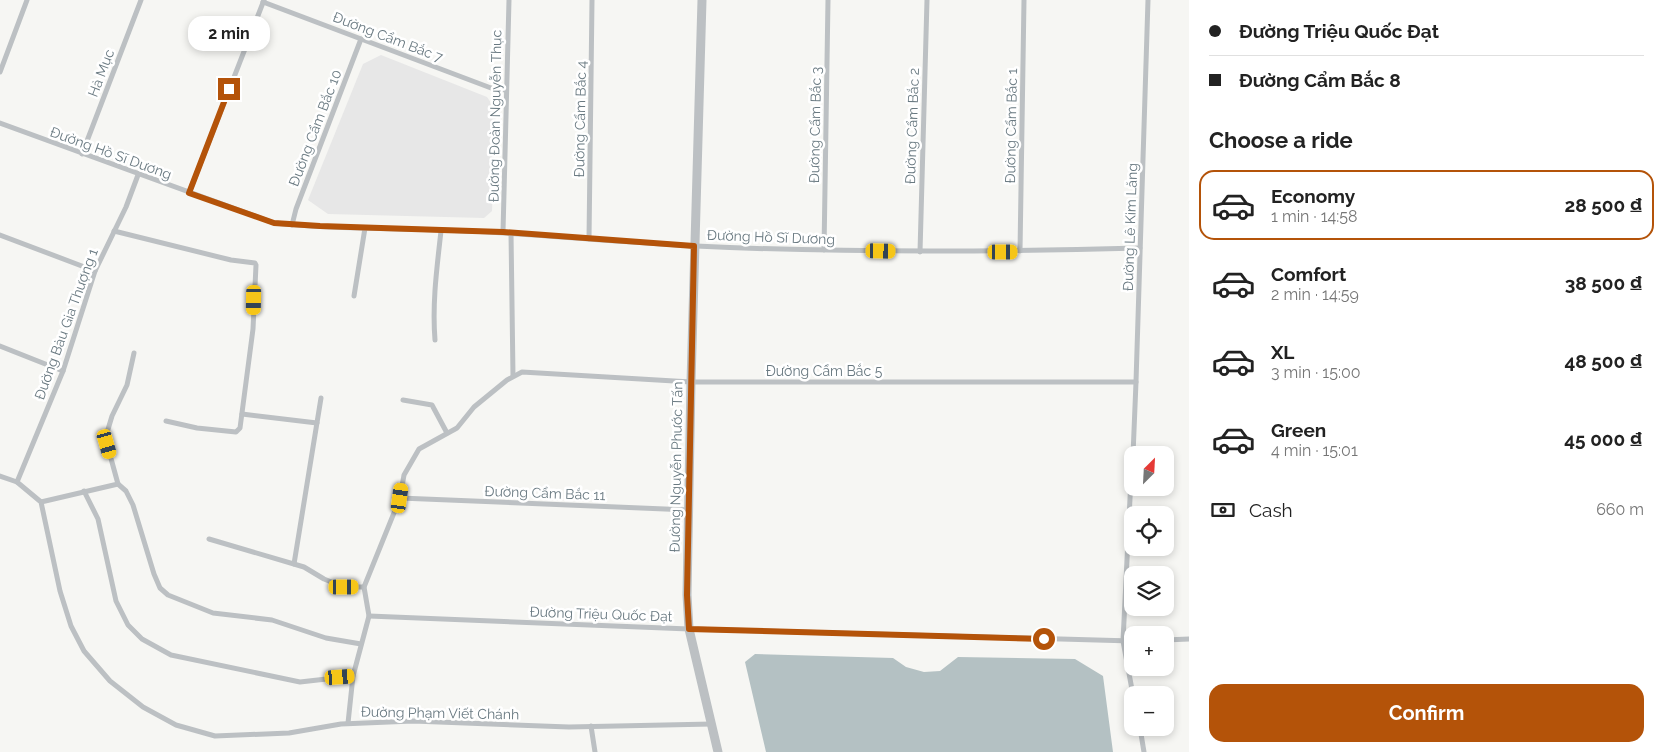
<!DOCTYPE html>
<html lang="en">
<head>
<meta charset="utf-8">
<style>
	body { margin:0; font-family:Raleway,sans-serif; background:#f2f2f2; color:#222; height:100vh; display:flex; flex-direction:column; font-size:19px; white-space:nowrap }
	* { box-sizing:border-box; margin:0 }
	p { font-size:16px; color:#767676 }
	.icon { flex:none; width:28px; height:28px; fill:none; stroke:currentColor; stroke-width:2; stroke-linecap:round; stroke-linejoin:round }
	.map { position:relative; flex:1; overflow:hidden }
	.sheet { display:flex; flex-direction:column; background:#fff; width:475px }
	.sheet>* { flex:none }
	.banner { display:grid; align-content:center; height:110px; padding:0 20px; background:#fff }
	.needle { width:32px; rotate:24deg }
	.fabs { position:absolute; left:1124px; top:446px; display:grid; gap:10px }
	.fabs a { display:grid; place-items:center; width:50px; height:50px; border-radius:10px; background:#fff; box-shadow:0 2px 8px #0003; font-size:25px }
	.end { position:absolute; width:22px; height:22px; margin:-11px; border:6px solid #b45309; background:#fff; box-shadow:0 0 0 2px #fff }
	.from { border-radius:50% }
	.bubble { position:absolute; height:35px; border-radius:15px; background:#fff; box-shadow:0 2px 8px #0003; font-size:16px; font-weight:700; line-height:35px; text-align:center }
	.car { position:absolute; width:15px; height:30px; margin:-15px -8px; border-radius:6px; box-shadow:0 0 4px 1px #0007; background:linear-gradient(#f5c518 24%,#345 0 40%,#f5c518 0 76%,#345 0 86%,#f5c518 0) }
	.banner b { display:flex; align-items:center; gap:18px; height:48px; font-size:19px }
	.banner b+b { border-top:1px solid #e0e0e0 }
	.banner i { width:12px; height:12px; background:#222 }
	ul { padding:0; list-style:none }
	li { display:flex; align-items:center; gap:15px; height:70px; margin:0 10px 8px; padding:0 10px; border:2px solid transparent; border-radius:15px }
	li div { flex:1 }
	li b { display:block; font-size:19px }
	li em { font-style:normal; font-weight:700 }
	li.selected { border-color:#b45309 }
	li>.icon { width:45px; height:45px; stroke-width:1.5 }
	h2 { padding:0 20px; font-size:22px; line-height:60px }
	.pay { display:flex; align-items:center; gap:12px; height:55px; padding:0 20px; font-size:19px }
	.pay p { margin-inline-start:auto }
	.button { display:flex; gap:10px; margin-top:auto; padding:10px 20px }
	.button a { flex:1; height:58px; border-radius:15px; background:#b45309; color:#fff; font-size:20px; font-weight:700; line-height:58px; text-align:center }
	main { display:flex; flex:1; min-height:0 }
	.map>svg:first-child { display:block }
	.built { fill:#e7e7e7 }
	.water { fill:#b4c1c3 }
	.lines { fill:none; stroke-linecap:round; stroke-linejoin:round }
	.minor { stroke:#bcc0c3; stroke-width:5 }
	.tertiary { stroke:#bcc0c3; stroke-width:9 }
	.route { stroke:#b45309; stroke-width:6 }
	.labels { text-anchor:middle; stroke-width:5; stroke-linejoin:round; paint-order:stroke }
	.street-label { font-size:14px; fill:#697981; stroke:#fff }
</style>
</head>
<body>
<main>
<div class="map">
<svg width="1189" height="752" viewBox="0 0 1189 752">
	<rect width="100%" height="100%" fill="#f6f6f3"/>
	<!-- built -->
	<polygon class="built" points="381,55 487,97 496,110 492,211 484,218 328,214 308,200 363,64"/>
	<!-- water -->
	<polygon class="water" points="755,654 893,658 906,667 924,672 940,671 958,657 1075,659 1103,676 1113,752 766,752 745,662"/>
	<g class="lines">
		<!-- minor -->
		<g class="minor">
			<polyline points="263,2 491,88 506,90"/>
			<polyline points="0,72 27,0"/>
			<path d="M0 123 274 223C350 231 428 227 505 233 568 237 632 243 696 246 844 253 992 252 1140 248"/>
			<polyline points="82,154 141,0"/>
			<polyline points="189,193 264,0"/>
			<polyline points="292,225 296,209 361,39"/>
			<polyline points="114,231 231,260 255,263 256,265 253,329 240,428 236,432 197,428 166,421"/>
			<polyline points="503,232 509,0"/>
			<polyline points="511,233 513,376"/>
			<polyline points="0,235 95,271"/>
			<polyline points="589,239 592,0"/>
			<polyline points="824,250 828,0"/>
			<polyline points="1020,251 1024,0"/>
			<polyline points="920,252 927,0"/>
			<polyline points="354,296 365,228"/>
			<path d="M435 340C432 303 437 267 441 231"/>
			<polyline points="0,346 63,371"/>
			<polyline points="403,400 432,405 447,433"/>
			<polyline points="242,414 317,423"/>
			<polyline points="1133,455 1136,382 1148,0"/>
			<polyline points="1132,458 1123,641 1133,695"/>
			<polyline points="0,476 17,482 41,502 60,591 71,626 84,651 110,681 143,707 176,725 215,736 289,733 341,724 413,721 569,727 712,724"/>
			<polyline points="17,482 63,371 95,271 126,207 138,175"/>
			<polyline points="118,484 126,491 133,505 154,574 160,588 168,595 213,613 272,620 326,638 361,644"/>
			<polyline points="84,491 98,519 116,601 128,625 142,639 171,655 300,682 353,676"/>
			<polyline points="400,498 689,510"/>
			<polyline points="41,502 118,484 107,444 106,436 112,416 127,385 134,353"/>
			<polyline points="209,539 304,567 324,579 344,587 364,587"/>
			<polyline points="294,564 321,398"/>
			<polyline points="369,616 689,629 1132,641"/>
			<polyline points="1165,640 1189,639"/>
			<polyline points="348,723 353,676 369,616 364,587 400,498 404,475 419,449 457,428 474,407 507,380 522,372 691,382 1136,382"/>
			<polyline points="591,726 595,752"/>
			<polyline points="1140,728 1144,752"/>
		</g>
		<!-- tertiary -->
		<polyline class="tertiary" points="702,0 691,382 687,595 689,629 718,752"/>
	</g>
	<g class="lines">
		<!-- route -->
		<polyline class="route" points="229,89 189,193 274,223 320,226 503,232 694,246 687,595 689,629 1044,639"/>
	</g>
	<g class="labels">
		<!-- street labels -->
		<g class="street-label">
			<text transform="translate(388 37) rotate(21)" y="5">Đường Cẩm Bắc 7</text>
			<text transform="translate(101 73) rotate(-69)" y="5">Hà Mục</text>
			<text transform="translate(495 116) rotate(-89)" y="5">Đường Đoàn Nguyễn Thục</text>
			<text transform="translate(580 119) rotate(-89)" y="5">Đường Cẩm Bắc 4</text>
			<text transform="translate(815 125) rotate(-89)" y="5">Đường Cẩm Bắc 3</text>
			<text transform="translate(912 126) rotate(-88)" y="5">Đường Cẩm Bắc 2</text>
			<text transform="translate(1011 126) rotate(-89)" y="5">Đường Cẩm Bắc 1</text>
			<text transform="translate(315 128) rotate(-69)" y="5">Đường Cẩm Bắc 10</text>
			<text transform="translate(111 153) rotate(20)" y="5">Đường Hồ Sĩ Dương</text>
			<text transform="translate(1130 227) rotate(-88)" y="5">Đường Lê Kim Lăng</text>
			<text transform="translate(771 237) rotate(2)" y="5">Đường Hồ Sĩ Dương</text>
			<text transform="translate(66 324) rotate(-70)" y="5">Đường Bàu Gia Thượng 1</text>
			<text x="824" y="376">Đường Cẩm Bắc 5</text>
			<text transform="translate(676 467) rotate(-89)" y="5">Đường Nguyễn Phước Tấn</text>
			<text transform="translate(545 493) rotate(2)" y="5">Đường Cẩm Bắc 11</text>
			<text transform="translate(601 614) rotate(2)" y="5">Đường Triệu Quốc Đạt</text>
			<text transform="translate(440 713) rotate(1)" y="5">Đường Phạm Viết Chánh</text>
		</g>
	</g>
</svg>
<div class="fabs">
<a><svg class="needle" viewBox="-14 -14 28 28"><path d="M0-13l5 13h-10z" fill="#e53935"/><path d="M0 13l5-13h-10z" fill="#767676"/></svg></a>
<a><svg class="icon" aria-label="locate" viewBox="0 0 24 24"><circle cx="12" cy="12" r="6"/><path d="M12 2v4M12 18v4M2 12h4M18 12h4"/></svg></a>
<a><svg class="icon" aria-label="layers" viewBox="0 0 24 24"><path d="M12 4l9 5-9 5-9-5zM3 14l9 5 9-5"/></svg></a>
<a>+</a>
<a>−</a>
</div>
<i class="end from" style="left:1044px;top:639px"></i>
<i class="end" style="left:229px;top:89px"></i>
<div class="bubble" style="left:188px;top:16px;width:82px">2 min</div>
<i class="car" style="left:881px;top:251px;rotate:91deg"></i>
<i class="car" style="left:1003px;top:252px;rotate:90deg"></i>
<i class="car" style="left:254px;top:300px;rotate:181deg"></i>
<i class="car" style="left:107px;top:444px;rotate:164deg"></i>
<i class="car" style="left:400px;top:498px;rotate:8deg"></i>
<i class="car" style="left:344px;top:587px;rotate:90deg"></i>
<i class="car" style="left:340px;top:677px;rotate:86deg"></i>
</div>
<section class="sheet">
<div class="banner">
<b><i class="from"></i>Đường Triệu Quốc Đạt</b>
<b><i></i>Đường Cẩm Bắc 8</b>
</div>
<h2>Choose a ride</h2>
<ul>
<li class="selected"><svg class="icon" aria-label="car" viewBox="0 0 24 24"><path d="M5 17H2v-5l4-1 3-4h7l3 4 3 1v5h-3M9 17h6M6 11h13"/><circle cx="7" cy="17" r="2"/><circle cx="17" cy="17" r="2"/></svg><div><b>Economy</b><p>1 min · 14:58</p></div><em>28 500 ₫</em></li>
<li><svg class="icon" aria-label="car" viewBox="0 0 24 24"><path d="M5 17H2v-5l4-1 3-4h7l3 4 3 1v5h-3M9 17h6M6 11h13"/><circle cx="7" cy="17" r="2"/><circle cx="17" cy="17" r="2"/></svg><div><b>Comfort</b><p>2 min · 14:59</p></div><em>38 500 ₫</em></li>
<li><svg class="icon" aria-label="car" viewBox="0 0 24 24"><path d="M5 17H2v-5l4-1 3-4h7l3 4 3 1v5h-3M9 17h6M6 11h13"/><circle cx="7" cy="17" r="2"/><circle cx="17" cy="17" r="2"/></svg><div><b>XL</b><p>3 min · 15:00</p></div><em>48 500 ₫</em></li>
<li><svg class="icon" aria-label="car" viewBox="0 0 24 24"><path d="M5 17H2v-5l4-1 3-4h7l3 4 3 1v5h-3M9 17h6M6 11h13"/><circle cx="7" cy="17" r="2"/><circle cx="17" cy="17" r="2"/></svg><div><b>Green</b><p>4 min · 15:01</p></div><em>45 000 ₫</em></li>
</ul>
<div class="pay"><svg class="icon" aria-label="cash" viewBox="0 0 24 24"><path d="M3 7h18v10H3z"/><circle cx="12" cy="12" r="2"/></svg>Cash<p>660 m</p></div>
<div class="button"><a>Confirm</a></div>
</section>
</main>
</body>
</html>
